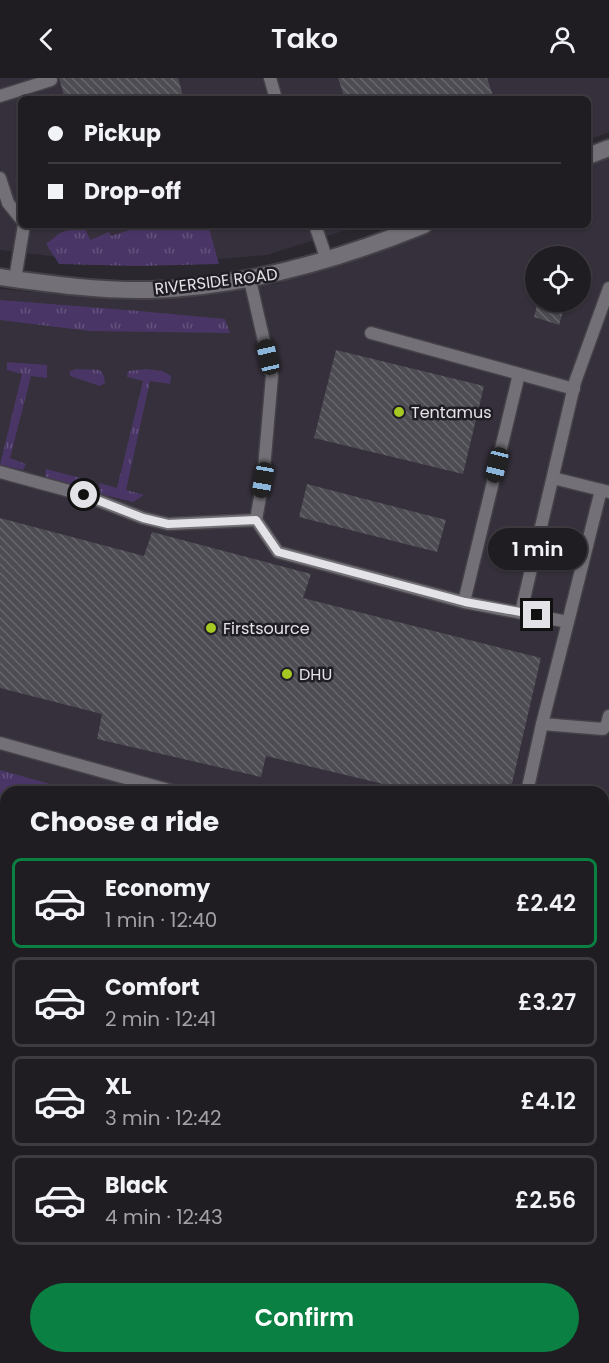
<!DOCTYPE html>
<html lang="en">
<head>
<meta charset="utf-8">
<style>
	body { margin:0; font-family:Poppins,sans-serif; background:#2d2a2f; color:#f1f3f6; height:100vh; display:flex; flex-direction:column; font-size:22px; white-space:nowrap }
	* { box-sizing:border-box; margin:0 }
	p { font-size:20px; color:#a2a2a5 }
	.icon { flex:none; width:33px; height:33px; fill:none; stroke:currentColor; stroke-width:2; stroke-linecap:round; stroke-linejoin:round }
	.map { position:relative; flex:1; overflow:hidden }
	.side { position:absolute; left:0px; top:708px; width:609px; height:578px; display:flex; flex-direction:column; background:#201d22; border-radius:18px 18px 0 0; box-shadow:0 2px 4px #0004,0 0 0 2px #3d3b40 }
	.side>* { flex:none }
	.guide { position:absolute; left:18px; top:18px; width:573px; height:132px; border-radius:9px; box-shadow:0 2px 4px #0004,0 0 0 2px #3d3b40; display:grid; align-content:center; height:132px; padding:0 30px; background:#201d22 }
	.fabs { position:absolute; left:525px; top:168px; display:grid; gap:12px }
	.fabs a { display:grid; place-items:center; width:66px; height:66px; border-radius:50%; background:#201d22; box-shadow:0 2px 4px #0004,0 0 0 2px #3d3b40; font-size:30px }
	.end { position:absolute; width:27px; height:27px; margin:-14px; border:8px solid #e3e2e6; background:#111; box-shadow:0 0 0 3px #111 }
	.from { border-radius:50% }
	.bubble { position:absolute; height:42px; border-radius:21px; background:#201d22; box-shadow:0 2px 4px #0004,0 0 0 2px #3d3b40; font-size:20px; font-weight:600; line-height:42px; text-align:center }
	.car { position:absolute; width:18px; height:36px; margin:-18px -9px; border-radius:8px; box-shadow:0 0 4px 2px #0007; background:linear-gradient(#222 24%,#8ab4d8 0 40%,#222 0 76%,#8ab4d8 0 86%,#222 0) }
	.guide b { display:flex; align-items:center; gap:21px; height:57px; font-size:22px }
	.guide b+b { border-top:2px solid #3d3b40 }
	.guide i { width:15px; height:15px; background:#f1f3f6 }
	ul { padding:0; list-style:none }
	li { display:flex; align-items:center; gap:18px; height:90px; margin:0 12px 9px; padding:0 18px; border:3px solid #3d3b40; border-radius:9px }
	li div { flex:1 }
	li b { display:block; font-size:22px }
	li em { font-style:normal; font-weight:600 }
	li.active { border-color:#0b8043 }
	li>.icon { width:54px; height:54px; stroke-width:1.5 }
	h2 { padding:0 30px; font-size:27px; line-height:72px }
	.button { display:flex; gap:12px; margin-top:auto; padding:12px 30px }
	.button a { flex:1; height:69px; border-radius:36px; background:#0b8043; color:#fff; font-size:24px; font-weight:600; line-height:69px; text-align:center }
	header { display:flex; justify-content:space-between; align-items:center; height:78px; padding:0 30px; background:#201d22; font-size:27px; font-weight:600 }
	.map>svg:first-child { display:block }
	.built { fill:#35303b; fill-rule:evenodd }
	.grass { fill:url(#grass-tufts) }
	.building { fill:url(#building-back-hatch) }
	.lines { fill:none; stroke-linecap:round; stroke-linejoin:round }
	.service-casing { stroke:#444248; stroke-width:15 }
	.minor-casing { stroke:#444248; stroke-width:20 }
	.primary-casing { stroke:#444248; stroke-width:20 }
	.service { stroke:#737077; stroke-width:12 }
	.minor { stroke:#737077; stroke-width:16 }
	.primary { stroke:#9884b5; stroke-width:16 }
	.route { stroke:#e3e2e6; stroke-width:8 }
	.poi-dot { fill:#a5c822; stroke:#201e24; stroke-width:2 }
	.labels { text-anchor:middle; stroke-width:5; stroke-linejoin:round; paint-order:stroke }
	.street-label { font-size:16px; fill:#e3e2e6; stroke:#201e24 }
	.poi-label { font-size:16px; fill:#e3e2e6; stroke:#201e24; text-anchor:start }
</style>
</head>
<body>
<header><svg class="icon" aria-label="back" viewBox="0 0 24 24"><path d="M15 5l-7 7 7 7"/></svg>Tako<svg class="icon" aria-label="person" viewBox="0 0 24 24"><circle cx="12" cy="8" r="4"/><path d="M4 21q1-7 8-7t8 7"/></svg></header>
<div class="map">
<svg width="609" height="1285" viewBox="0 0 609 1285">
	<defs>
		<pattern id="grass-tufts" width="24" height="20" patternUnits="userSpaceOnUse" patternTransform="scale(1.5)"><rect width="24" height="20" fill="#4a3666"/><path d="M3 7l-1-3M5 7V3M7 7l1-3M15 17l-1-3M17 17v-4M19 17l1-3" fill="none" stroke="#64537c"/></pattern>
		<pattern id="building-back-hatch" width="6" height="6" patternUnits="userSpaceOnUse" patternTransform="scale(1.5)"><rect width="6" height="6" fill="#4e4c53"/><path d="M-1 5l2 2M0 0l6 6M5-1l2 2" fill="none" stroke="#67666c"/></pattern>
	</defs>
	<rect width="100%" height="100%" fill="#2a272e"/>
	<!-- built -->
	<g class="built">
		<polygon points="0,0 609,0 609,54 588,62 588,21 21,21 21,147 362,147 267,177 133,188 0,172"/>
		<path d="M609 79V877L603 876V714H6L0 722V211L126 222 276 206 431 147H588V87ZM536 178H580V224H536Z"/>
		<polygon points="0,828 6,829 6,1280 114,1280 113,1285 0,1285"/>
		<polygon points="603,994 609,996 609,1285 115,1285 116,1280 603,1280"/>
	</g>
	<!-- grass -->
	<g class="grass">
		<polygon points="84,147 90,162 109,154 111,158 145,147 187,147 188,150 208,147 219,186 136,188 59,186 46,166 60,155"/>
		<polygon points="0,222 139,233 225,241 230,255 90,253 0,242"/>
		<polygon points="7,284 47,287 47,300 31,298 10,380 26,386 23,392 0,387 22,296 7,292"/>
		<polygon points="76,291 100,292 104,298 105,305 100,308 70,298 70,293"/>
		<polygon points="146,291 162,293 171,298 170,306 150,303 126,412 144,417 133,424 101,416 99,405 117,410 143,303 127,299 128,293"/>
		<polygon points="46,391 80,400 76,407 50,401 45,398"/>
		<polygon points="0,692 79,714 6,714 6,734 0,732"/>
	</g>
	<!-- building -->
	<g class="building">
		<polygon points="59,0 178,0 184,21 65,21"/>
		<polygon points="338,0 487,0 494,21 345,21"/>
		<polygon points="538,224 566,224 559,247 534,239"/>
		<polygon points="336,272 484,308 463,396 314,360"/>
		<polygon points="307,406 446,442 437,474 299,439"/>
		<polygon points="0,440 144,478 152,454 311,496 303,520 541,580 510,714 417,714 266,678 261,699 97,661 102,636 0,610"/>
	</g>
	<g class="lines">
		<defs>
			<g id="service">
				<polyline points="270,0 276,21"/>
				<polyline points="0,18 51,2"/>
				<polyline points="0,100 8,125 21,141"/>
				<polyline points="315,147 327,182"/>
				<polyline points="15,201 24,147"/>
				<polyline points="250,202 272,298 263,402 256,442 278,474 464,524 568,544 542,646 527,714"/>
				<polyline points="371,255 574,311"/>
				<polyline points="0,394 84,417 143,440 168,446 256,442"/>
				<polyline points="553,400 609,414"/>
				<polyline points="464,524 519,296"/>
				<polyline points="521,534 575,304 609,210"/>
				<polyline points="568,544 601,412"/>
				<polyline points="542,646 603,651 607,646 609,638"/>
				<polyline points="0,665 176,714"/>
				<polyline points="603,814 609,816"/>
				<polyline points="101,1285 102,1280"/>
				<polyline points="325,1285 326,1280"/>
				<polyline points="547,1285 550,1280"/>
			</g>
			<g id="minor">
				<polyline points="588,78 609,70"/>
				<path d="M0 199C50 206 99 213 150 212 245 209 336 183 424 147"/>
				<polyline points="0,1020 6,1021"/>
				<polyline points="519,1280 525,1285"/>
			</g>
			<g id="primary">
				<polyline points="0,784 6,785"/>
				<polyline points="603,941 609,942"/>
				<polyline points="603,972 609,976"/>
			</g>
		</defs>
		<!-- service casing -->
		<use href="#service" class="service-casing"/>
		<!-- minor casing -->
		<use href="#minor" class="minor-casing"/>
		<!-- primary casing -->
		<use href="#primary" class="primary-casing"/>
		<!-- service -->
		<use href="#service" class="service"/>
		<!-- minor -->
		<use href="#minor" class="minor"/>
		<!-- primary -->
		<use href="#primary" class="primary"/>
	</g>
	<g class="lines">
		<!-- route -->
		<polyline class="route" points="84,417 143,440 168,446 256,442 278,474 465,524 537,537"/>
	</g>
	<!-- markers -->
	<g class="poi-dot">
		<circle cx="399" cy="334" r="6"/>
		<circle cx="211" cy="550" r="6"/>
		<circle cx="287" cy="596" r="6"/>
	</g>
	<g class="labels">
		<!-- street labels -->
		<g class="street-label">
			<text transform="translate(216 203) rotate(-7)" y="6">RIVERSIDE ROAD</text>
		</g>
		<!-- poi labels -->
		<g class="poi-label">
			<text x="411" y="340">Tentamus</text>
			<text x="223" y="556">Firstsource</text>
			<text x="299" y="602">DHU</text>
		</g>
	</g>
</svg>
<div class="fabs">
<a><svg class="icon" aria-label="locate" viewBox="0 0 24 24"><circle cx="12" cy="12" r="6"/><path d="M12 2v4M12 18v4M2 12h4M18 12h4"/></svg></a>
</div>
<i class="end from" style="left:84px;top:417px"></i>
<i class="end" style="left:537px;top:537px"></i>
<div class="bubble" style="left:488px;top:450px;width:99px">1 min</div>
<i class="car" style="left:268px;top:279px;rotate:347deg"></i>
<i class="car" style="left:497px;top:387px;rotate:194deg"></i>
<i class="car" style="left:263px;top:402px;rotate:190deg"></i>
<div class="guide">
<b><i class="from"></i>Pickup</b>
<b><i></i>Drop-off</b>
</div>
<section class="side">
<h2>Choose a ride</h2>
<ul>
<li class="active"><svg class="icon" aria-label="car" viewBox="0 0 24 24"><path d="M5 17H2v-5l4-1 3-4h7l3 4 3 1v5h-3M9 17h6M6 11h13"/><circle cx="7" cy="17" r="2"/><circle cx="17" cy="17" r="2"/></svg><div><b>Economy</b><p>1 min · 12:40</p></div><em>£2.42</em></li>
<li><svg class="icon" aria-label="car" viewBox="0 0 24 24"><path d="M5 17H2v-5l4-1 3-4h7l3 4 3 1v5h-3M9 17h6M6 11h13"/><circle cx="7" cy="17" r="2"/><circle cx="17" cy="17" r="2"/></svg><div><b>Comfort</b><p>2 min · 12:41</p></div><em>£3.27</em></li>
<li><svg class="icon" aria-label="car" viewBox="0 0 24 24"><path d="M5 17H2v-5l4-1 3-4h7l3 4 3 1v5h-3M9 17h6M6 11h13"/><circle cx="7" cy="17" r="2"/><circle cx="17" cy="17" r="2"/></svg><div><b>XL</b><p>3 min · 12:42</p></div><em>£4.12</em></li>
<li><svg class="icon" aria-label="car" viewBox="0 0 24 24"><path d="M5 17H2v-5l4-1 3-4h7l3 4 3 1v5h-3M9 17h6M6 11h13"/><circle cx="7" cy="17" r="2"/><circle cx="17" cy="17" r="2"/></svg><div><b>Black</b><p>4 min · 12:43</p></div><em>£2.56</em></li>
</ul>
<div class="button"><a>Confirm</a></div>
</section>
</div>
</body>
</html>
